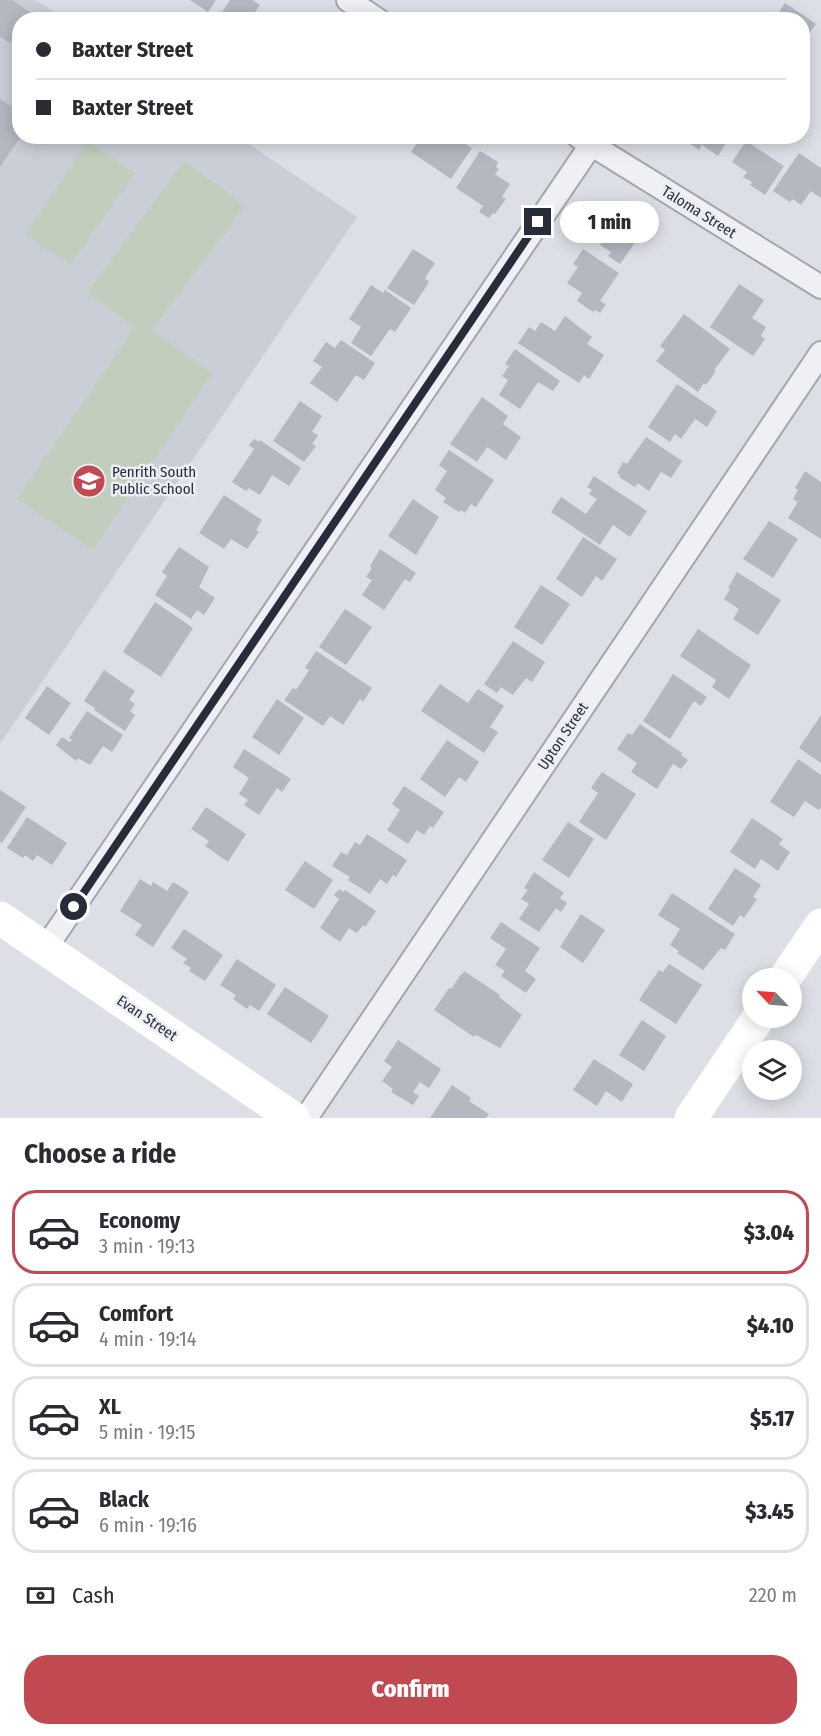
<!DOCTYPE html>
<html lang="en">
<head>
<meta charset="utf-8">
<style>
	body { margin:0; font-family:"Fira Sans Condensed",sans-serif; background:#f7f7f7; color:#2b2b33; height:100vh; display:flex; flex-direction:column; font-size:22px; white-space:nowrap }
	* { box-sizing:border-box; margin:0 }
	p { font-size:20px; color:#7c7c81 }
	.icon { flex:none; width:33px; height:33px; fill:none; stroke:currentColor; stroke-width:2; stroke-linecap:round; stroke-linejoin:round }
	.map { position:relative; height:1118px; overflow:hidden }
	.drawer { display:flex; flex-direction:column; background:#fff; flex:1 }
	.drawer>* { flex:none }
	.banner { position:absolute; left:12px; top:12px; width:798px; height:132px; border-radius:24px; box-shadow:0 3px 15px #0003; display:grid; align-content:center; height:132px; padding:0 24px; background:#fff }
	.needle { width:39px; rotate:295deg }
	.controls { position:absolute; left:742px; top:968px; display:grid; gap:12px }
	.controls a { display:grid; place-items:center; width:60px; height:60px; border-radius:50%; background:#fff; box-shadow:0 3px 15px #0003; font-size:30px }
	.end { position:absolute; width:27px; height:27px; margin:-14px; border:8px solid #272c3a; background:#fff; box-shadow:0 0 0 3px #fff }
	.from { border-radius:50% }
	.bubble { position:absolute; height:42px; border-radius:21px; background:#fff; box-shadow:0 3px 15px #0003; font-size:20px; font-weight:800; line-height:42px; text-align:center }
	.banner b { display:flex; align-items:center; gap:21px; height:57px; font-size:22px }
	.banner b+b { border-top:2px solid #e1e1e2 }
	.banner i { width:15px; height:15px; background:#2b2b33 }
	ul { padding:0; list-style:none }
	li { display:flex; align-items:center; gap:18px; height:84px; margin:0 12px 9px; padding:0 12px; border:3px solid #e1e1e2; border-radius:24px }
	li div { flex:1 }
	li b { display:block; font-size:22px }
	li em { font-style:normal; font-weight:800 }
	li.current { border-color:#c14a52 }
	li>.icon { width:54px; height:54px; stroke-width:1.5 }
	h2 { padding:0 24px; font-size:27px; line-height:72px }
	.pay { display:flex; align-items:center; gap:15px; height:66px; padding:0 24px; font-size:22px }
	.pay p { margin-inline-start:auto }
	.primary-button { display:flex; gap:12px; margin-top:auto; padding:12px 24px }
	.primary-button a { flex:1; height:69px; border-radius:24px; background:#c14a52; color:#fff; font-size:24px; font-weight:800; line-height:69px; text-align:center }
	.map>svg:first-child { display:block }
	.built { fill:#caced6 }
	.green { fill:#c1cebe }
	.building { fill:#b4b8c1 }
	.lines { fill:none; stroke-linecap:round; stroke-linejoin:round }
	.street-casing { stroke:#a2a6ae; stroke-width:26 }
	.street { stroke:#eef0f4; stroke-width:22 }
	.secondary { stroke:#fff; stroke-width:33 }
	.route { stroke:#272c3a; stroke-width:8 }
	.labels { text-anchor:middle; stroke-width:5; stroke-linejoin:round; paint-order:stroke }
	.street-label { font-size:15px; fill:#272c3a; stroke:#ebeef3 }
	.poi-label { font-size:15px; fill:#272c3a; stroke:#ebeef3; text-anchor:start }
</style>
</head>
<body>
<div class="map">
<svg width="821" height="1118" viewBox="0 0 821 1118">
	<rect width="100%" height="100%" fill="#dcdfe5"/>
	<!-- built -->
	<polygon class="built" points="0,0 36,0 65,19 20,20 20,136 238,137 357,217 0,744"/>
	<!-- green -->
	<g class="green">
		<polygon points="88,141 135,173 71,265 25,235"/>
		<polygon points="184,161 245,206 152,331 213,373 93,550 17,499 134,327 87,292"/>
	</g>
	<!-- building -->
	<g class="building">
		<polygon points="0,0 12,0 31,13 26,20 20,20 20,29 10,43 0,37"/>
		<polygon points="190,0 216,0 208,12"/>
		<polygon points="230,0 253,0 260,5 255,12 266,20 217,20"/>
		<polygon points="785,3 816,24 802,43 802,20 774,20"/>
		<polygon points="0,99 20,112 20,118 14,127 20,130 21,136 0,167"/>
		<polygon points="422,136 436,136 441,140 444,136 449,136 455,141 457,138 472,148 451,179 411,152"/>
		<polygon points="679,136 730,136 718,156 702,145 699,150"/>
		<polygon points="746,141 784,166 765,195 750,185 752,182 743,177 747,172 732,162"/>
		<polygon points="480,151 498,162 496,167 499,169 495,174 510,184 502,197 506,199 495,214 493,213 489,218 479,212 483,206 456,188"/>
		<polygon points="799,153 821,168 821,198 811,191 801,205 793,199 790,202 773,191"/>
		<polygon points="614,206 646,227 620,264 608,256 611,252 600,245 613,225 605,220"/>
		<polygon points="413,249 435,263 425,278 429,282 414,305 387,288"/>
		<polygon points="583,249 619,273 600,301 606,304 600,313 595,310 593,312 577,301 582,293 567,283 578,267 573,264"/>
		<polygon points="739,284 764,300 752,318 766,327 761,336 765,339 753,356 710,327"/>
		<polygon points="371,285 383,293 385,290 411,308 395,332 390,329 371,356 351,343 361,327 349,319"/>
		<polygon points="684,314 730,349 714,370 716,371 706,385 704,383 698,392 656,361 665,350 660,346"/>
		<polygon points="565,316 592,337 587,344 604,355 589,379 584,375 579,383 518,343 529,327 535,331 541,322 555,331"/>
		<polygon points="341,340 375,363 364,380 356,375 337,402 310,383 322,367 313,361 326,342 335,348"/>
		<polygon points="515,349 560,381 553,391 538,382 520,409 499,395 508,380 502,376 509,366 505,364"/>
		<polygon points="677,384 717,411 707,427 695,419 681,439 675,434 670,442 648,427"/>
		<polygon points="482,397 508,416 503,424 521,437 506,460 487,447 477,462 450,444"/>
		<polygon points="300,401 322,416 312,432 318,435 312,444 316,446 304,462 273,441"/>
		<polygon points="646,437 682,461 671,478 661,472 649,491 638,483 635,487 619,477 620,475 617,473 623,462 627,464"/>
		<polygon points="254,439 259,442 260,440 301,468 289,486 272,475 260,495 249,488 246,491 232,482 254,449 249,445"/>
		<polygon points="449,450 494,480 476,507 471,504 465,513 461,510 459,512 443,502 446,498 435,490 447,471 439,465"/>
		<polygon points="805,471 821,482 821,539 788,518 798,502 793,499 798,490 795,488"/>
		<polygon points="594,476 647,511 630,537 613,525 600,545 551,512 561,497 586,514 597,499 589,494 592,490 587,487"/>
		<polygon points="224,495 262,520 256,530 259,532 247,549 231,539 224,549 199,533"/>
		<polygon points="413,499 439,517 416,555 388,536"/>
		<polygon points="769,521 798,539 773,578 743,559"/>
		<polygon points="583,537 617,559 602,581 596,576 582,597 556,579"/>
		<polygon points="179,547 209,567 199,587 215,598 204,615 197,610 191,619 155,595 167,576 162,572"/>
		<polygon points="380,549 416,573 410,582 405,579 384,610 362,595 372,580 366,577 372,568 370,566"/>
		<polygon points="737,572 781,600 758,635 733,619 739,609 724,599 730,589 728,588"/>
		<polygon points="541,585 570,604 542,645 514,627"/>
		<polygon points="155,602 193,628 161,677 123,652"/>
		<polygon points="345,609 372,627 346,665 319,647"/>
		<polygon points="698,629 751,665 729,699 712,687 716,680 680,656"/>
		<polygon points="513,641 545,662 532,682 526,678 513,695 501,687 497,693 484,684"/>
		<polygon points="316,651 372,688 363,702 360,699 343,725 330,716 323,726 284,700 293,688 296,690 304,678 309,670 305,668"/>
		<polygon points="104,670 135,691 129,700 135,704 130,711 135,715 125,731 94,710 95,708 84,701"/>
		<polygon points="673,674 707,697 701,706 694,701 670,739 643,721"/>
		<polygon points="440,684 468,703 478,689 504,706 490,727 498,732 484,753 421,711"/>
		<polygon points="47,686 71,703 49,735 25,718"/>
		<polygon points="277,699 304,718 279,755 252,737"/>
		<polygon points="87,711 123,735 112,752 103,746 90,765 78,758 76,761 56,745 62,737 70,742 72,740 69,738"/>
		<polygon points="821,715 821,763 799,748"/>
		<polygon points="640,724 682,753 681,755 688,760 681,769 673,764 657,789 631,772 637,763 617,749 628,733 632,735"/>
		<polygon points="447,740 479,762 466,782 459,777 445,797 420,779"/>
		<polygon points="244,749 291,779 282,792 277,788 259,815 244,805 248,800 239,794 249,778 233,767"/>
		<polygon points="798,759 821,775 821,807 819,810 805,801 794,817 770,802"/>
		<polygon points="602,772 636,794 606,840 579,822 598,793 591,788"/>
		<polygon points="404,786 444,812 433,828 430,826 424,835 417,830 408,844 387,830 400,810 392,804"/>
		<polygon points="0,790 26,807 2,843 0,842"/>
		<polygon points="206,807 246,834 228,862 205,846 209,841 191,829"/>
		<polygon points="27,817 67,843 52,865 37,855 33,861 25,855 23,858 7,848"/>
		<polygon points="752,818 783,839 779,844 790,852 778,871 761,859 755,869 730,852"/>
		<polygon points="568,822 594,839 569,878 542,860"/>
		<polygon points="367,834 407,860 396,877 393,875 387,884 380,879 370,894 348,880 350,877 332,866 341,852 347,855 355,842 360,845"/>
		<polygon points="305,861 333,880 314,909 285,890"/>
		<polygon points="735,868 761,885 753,897 757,899 744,918 740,915 733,926 708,909"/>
		<polygon points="534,872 564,893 560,898 567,903 561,912 556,908 539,932 519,919 529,904 521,899 528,890 524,888"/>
		<polygon points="140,879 151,886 153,882 167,891 173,882 189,892 153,947 135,935 142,925 120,911"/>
		<polygon points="339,889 344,892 345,890 376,911 365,927 363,925 357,933 349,928 340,942 320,928 339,899 334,895"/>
		<polygon points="672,893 735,934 725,950 721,948 703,970 677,953 679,951 670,945 680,929 658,915"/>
		<polygon points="581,914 605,930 583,963 560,947"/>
		<polygon points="501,922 540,948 525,971 536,979 526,993 501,976 505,971 495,965 506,949 490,938"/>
		<polygon points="184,929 223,955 205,981 189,971 191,968 183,963 187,959 171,948"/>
		<polygon points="237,959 276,985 259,1011 250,1005 247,1009 233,999 236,995 220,985"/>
		<polygon points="669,964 702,985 676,1024 639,1000 659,970 663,972"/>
		<polygon points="464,971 500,995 499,997 522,1015 500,1048 476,1035 474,1037 434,1010 449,988 451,989 461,974 462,975"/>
		<polygon points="285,987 329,1016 311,1043 267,1014"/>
		<polygon points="642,1020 666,1036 644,1071 619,1055"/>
		<polygon points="398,1040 441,1069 429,1088 420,1082 413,1092 419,1096 413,1105 391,1092 393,1089 382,1081 392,1067 384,1061"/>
		<polygon points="594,1059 633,1084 622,1102 606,1091 597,1106 573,1090"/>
		<polygon points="452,1085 471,1098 469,1101 489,1114 486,1118 430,1118"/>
	</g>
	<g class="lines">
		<defs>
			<g id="street">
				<polyline points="348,0 378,20"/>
				<polyline points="579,137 821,287"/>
				<polyline points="45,949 591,145"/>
				<polyline points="306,1118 821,353"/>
			</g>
		</defs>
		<!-- street casing -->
		<use href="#street" class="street-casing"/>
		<!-- street -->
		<use href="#street" class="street"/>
		<!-- secondary -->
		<g class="secondary">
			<polyline points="0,918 293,1118"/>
			<polyline points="785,978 821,925"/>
			<polyline points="691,1118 759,1017"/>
		</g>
	</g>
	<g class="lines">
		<!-- route -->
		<polyline class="route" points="74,907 538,222"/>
	</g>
	<!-- icons -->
	<defs>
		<symbol id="school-disc" viewBox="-11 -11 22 22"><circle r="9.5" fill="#c14a52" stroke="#ebeef3"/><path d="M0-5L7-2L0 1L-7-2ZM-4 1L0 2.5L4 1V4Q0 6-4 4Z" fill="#fff"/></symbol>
	</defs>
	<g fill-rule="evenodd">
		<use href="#school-disc" x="70" y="462" width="38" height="38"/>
	</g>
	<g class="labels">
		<!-- street labels -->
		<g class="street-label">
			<text transform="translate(699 212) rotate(32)" y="5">Taloma Street</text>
			<text transform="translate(563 736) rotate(-56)" y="5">Upton Street</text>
			<text transform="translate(147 1018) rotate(34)" y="5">Evan Street</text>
		</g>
		<!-- poi labels -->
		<g class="poi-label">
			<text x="112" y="477">Penrith South<tspan x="112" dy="17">Public School</tspan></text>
		</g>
	</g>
</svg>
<div class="controls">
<a><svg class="needle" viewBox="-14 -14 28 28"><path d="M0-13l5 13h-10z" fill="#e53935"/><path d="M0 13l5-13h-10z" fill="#7c7c81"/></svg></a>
<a><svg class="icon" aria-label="layers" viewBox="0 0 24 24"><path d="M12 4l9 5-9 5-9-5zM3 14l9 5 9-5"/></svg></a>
</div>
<i class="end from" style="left:74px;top:907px"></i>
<i class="end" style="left:538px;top:222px"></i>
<div class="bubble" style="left:560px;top:201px;width:99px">1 min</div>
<div class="banner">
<b><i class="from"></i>Baxter Street</b>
<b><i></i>Baxter Street</b>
</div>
</div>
<section class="drawer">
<h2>Choose a ride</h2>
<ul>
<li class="current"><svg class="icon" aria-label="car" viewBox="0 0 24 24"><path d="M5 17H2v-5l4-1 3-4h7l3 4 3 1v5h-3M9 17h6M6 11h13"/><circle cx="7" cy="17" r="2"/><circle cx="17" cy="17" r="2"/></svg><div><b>Economy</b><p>3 min · 19:13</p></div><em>$3.04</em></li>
<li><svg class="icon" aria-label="car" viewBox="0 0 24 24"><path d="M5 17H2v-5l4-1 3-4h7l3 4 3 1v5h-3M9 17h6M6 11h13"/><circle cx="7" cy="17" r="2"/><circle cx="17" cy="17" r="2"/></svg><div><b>Comfort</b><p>4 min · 19:14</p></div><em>$4.10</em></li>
<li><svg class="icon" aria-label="car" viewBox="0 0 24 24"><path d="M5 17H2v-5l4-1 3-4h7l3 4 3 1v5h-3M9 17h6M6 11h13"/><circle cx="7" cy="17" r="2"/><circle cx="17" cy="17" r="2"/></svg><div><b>XL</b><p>5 min · 19:15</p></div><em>$5.17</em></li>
<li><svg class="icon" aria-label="car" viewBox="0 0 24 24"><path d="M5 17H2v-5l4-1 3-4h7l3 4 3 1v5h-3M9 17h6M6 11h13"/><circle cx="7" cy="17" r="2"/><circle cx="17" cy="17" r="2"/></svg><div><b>Black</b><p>6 min · 19:16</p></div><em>$3.45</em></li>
</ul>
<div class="pay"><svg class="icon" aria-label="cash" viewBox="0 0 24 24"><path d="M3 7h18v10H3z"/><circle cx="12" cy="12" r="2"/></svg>Cash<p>220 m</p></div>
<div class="primary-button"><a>Confirm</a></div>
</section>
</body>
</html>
